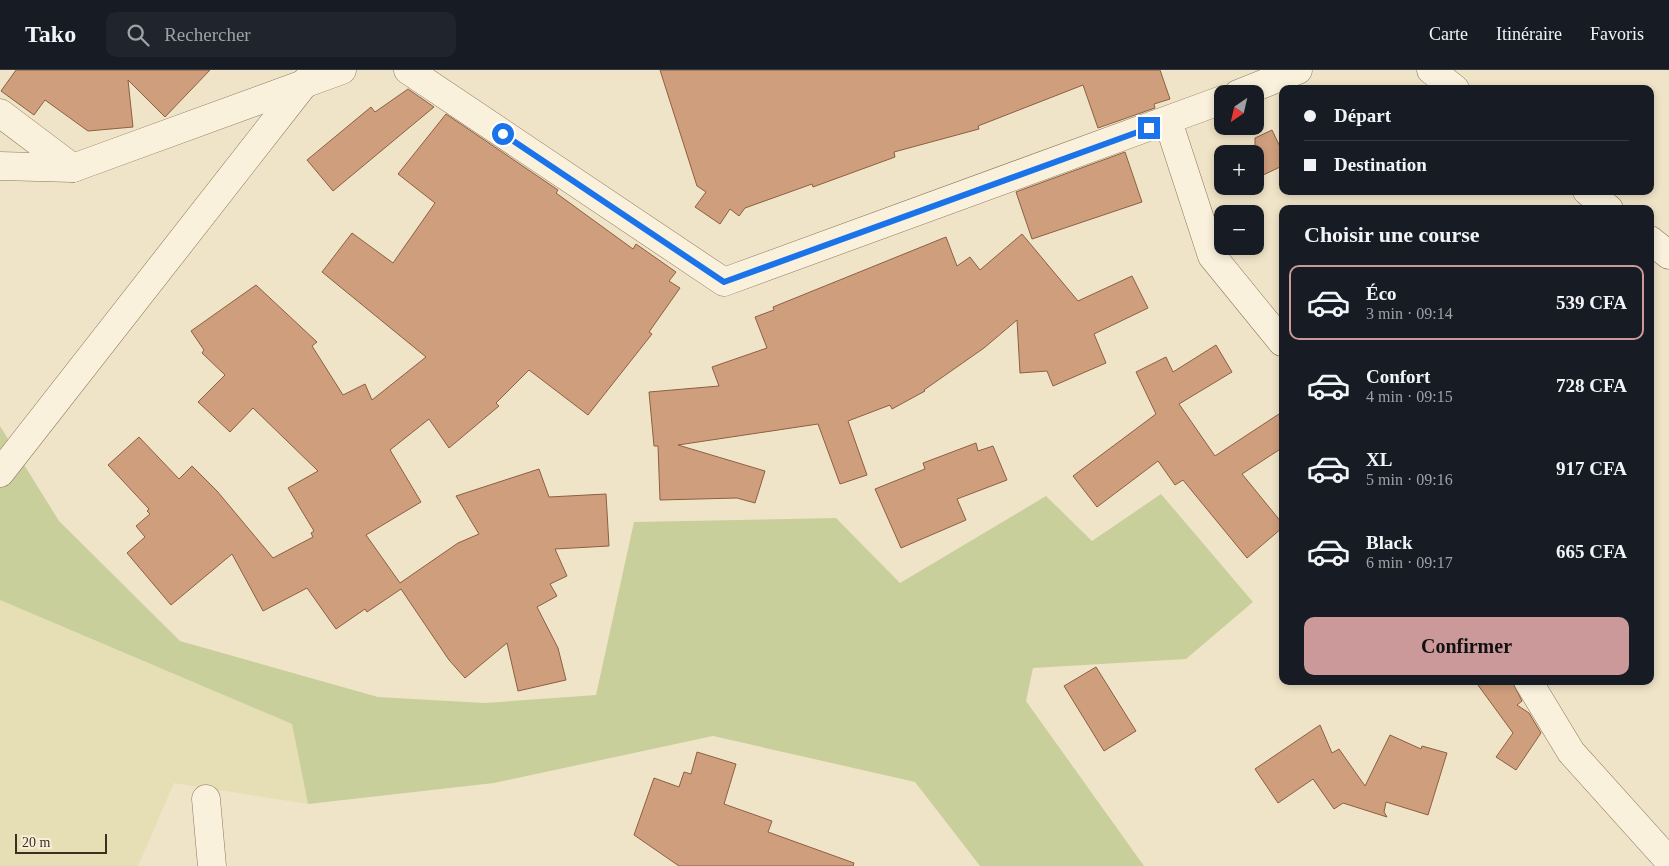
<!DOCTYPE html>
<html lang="fr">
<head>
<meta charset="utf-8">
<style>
	body { margin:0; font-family:Georgia,serif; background:#20242c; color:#f1f3f6; height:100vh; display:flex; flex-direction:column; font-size:19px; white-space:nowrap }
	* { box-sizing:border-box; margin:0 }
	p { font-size:16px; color:#9ea1a6 }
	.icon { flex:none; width:28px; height:28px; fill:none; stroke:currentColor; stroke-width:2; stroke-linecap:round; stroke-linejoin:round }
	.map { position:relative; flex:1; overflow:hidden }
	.drawer { position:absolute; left:1279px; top:135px; width:375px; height:480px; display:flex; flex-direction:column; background:#171b24; border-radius:10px; box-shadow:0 2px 8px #0003 }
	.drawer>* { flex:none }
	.guide { position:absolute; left:1279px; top:15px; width:375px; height:110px; border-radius:10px; box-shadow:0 2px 8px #0003; display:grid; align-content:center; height:110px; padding:0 25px; background:#171b24 }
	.needle { width:32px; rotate:214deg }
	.buttons { position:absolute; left:1214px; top:15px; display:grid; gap:10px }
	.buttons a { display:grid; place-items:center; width:50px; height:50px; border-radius:10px; background:#171b24; box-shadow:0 2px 8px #0003; font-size:25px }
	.scale { position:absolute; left:15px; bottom:12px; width:92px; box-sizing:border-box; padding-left:5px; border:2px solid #3d2e20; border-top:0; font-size:14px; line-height:18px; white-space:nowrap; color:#3d2e20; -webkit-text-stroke:4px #f7eed8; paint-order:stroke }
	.end { position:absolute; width:22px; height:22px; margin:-11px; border:6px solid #1a73e8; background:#fff; box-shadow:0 0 0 2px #fff }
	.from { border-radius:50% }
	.guide b { display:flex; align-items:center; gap:18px; height:48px; font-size:19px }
	.guide b+b { border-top:1px solid #363941 }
	.guide i { width:12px; height:12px; background:#f1f3f6 }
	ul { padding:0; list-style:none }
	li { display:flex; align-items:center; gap:15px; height:75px; margin:0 10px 8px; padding:0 15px; border:2px solid transparent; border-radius:10px }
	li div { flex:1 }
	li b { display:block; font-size:19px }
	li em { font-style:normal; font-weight:600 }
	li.on { border-color:#cc999b }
	li>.icon { width:45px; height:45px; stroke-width:1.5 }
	h2 { padding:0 25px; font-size:22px; line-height:60px }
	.button { display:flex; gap:10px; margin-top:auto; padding:10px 25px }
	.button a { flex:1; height:58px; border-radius:10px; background:#cc999b; color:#111; font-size:20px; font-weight:600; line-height:58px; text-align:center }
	header { display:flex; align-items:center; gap:30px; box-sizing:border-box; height:70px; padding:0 25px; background:#171b24; border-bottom:1px solid #363941 }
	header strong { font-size:24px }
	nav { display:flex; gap:28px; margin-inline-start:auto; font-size:18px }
	.search { width:350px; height:45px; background:#20242c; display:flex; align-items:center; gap:12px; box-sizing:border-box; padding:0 18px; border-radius:10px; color:#9ea1a6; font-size:19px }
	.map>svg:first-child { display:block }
	.farmland { fill:#e6deb5 }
	.green { fill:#c9cf9b }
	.building { fill:#cf9f7d; stroke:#8d5f41 }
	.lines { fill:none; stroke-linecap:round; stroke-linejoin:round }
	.minor-casing { stroke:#8d765c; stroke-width:29 }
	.tertiary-casing { stroke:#8d765c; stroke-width:29 }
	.minor { stroke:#faf1dc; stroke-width:28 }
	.tertiary { stroke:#faf1dc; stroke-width:28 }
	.route { stroke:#1a73e8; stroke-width:6 }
</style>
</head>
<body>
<header>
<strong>Tako</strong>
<div class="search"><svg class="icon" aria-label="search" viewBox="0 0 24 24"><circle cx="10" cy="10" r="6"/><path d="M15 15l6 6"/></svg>Rechercher</div>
<nav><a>Carte</a><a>Itinéraire</a><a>Favoris</a></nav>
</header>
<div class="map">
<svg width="1669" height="796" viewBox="0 0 1669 796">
	<rect width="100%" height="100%" fill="#f0e4c8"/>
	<!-- farmland -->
	<polygon class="farmland" points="0,530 292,654 308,734 174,713 138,796 0,796"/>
	<!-- green -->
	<polygon class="green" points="0,356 59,451 180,571 378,627 485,633 596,625 634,452 836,448 900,513 1046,426 1092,471 1161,424 1253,532 1186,589 1033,598 1026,631 1144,796 980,796 915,712 713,666 494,713 308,734 292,654 0,530"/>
	<!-- building -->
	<g class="building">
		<polygon points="16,0 210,0 165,47 128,10 133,57 88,61 45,30 34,45 1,21"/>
		<polygon points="660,0 1160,0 1170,29 1154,34 1155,38 1098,58 1083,15 978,56 979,59 894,82 895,87 813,117 812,114 745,138 739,146 730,139 720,154 695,137 706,122 697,116"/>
		<polygon points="408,19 434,37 333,121 307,90 371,37 375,42"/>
		<polygon points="446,44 558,120 556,123 633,179 636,174 676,202 669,211 680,218 649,262 652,264 588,345 529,300 496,333 499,336 449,378 429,349 390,380 421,432 366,465 400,513 458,473 479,464 456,426 539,399 549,427 606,424 609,476 555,479 567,506 550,514 557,526 537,537 558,578 566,610 518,621 507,573 465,608 449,590 401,519 367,542 365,539 336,559 307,518 263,541 232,484 171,535 127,483 145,467 136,456 150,444 147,441 149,439 108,395 139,367 179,409 192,396 217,421 273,488 313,467 311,463 314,461 288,418 318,401 253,338 230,362 198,332 225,305 202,283 204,280 191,261 256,215 317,272 312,276 343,325 365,314 372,330 426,287 322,202 352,163 393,193 435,133 398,104"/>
		<polygon points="1272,60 1282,81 1282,96 1255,109 1255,68"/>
		<polygon points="1125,82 1142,132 1032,169 1016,122"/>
		<polygon points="1022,164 1078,231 1132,206 1148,238 1094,264 1106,293 1053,316 1047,301 1020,303 1017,250 984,278 924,320 925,321 892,339 890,335 848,351 867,405 840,414 818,354 678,375 765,401 755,433 737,428 660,430 658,376 654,376 649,322 719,316 712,297 767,278 755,247 774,240 773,237 946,167 957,196 970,187 980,200"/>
		<polygon points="1216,275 1232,302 1179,334 1215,386 1282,342 1282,378 1242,404 1282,453 1282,458 1247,488 1183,410 1175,415 1158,391 1097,437 1073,406 1156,344 1136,302 1166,287 1173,302"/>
		<polygon points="976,373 978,381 993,376 1007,410 957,429 966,450 901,478 875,419 925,399 923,393"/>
		<polygon points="1096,597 1136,661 1104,681 1064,616"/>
		<polygon points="1475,611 1512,611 1522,631 1517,635 1529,643 1541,663 1516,700 1496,687 1513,663"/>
		<polygon points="1320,655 1332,683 1339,679 1365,716 1390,665 1421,679 1422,676 1447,683 1428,745 1386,732 1384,742 1387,747 1343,733 1334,739 1313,709 1278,733 1255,699"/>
		<polygon points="697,682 736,694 724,734 772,751 768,762 854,793 853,796 679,796 634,765 654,708 679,717 684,702 691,704"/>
	</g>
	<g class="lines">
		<defs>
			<g id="minor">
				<polyline points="408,0 724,212 1222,30"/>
				<polyline points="1431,0 1455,19"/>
				<polyline points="1238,24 1298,0"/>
				<polyline points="0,43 73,98"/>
				<polyline points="1168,51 1212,186 1282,272"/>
				<polyline points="0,96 73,98 342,0"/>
				<polyline points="1587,121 1609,139"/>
				<polyline points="1650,170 1669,185"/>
				<polyline points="1528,611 1571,682 1669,791"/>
				<polyline points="206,729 212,796"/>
			</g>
			<polyline id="tertiary" points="0,403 315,0"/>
		</defs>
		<!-- minor casing -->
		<use href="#minor" class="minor-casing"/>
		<!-- tertiary casing -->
		<use href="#tertiary" class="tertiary-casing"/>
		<!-- minor -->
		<use href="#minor" class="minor"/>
		<!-- tertiary -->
		<use href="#tertiary" class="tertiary"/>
	</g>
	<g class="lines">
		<!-- route -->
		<polyline class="route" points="503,64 724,212 1149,58"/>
	</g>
</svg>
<div class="buttons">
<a><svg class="needle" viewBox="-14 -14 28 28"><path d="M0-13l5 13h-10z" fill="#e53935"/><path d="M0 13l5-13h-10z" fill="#9ea1a6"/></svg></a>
<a>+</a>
<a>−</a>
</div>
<div class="scale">20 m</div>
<i class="end from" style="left:503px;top:64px"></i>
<i class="end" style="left:1149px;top:58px"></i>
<div class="guide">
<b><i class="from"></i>Départ</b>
<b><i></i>Destination</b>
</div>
<section class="drawer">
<h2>Choisir une course</h2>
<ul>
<li class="on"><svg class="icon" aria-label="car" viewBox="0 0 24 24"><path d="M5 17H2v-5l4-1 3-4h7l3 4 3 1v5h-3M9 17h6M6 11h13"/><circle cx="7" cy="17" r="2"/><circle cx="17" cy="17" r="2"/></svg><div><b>Éco</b><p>3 min · 09:14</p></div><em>539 CFA</em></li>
<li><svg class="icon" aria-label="car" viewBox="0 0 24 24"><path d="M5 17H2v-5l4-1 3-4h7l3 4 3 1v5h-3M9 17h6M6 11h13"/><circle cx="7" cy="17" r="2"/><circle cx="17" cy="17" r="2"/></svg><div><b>Confort</b><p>4 min · 09:15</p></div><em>728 CFA</em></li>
<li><svg class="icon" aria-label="car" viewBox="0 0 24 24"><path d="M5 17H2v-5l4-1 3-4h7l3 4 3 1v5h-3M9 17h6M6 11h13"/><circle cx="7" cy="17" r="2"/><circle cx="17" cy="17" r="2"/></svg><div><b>XL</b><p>5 min · 09:16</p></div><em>917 CFA</em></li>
<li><svg class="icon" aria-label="car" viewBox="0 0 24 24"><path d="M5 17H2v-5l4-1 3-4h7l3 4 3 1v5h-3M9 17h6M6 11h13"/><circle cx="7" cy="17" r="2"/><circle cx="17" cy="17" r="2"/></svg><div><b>Black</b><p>6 min · 09:17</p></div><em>665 CFA</em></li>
</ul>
<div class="button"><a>Confirmer</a></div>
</section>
</div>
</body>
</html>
